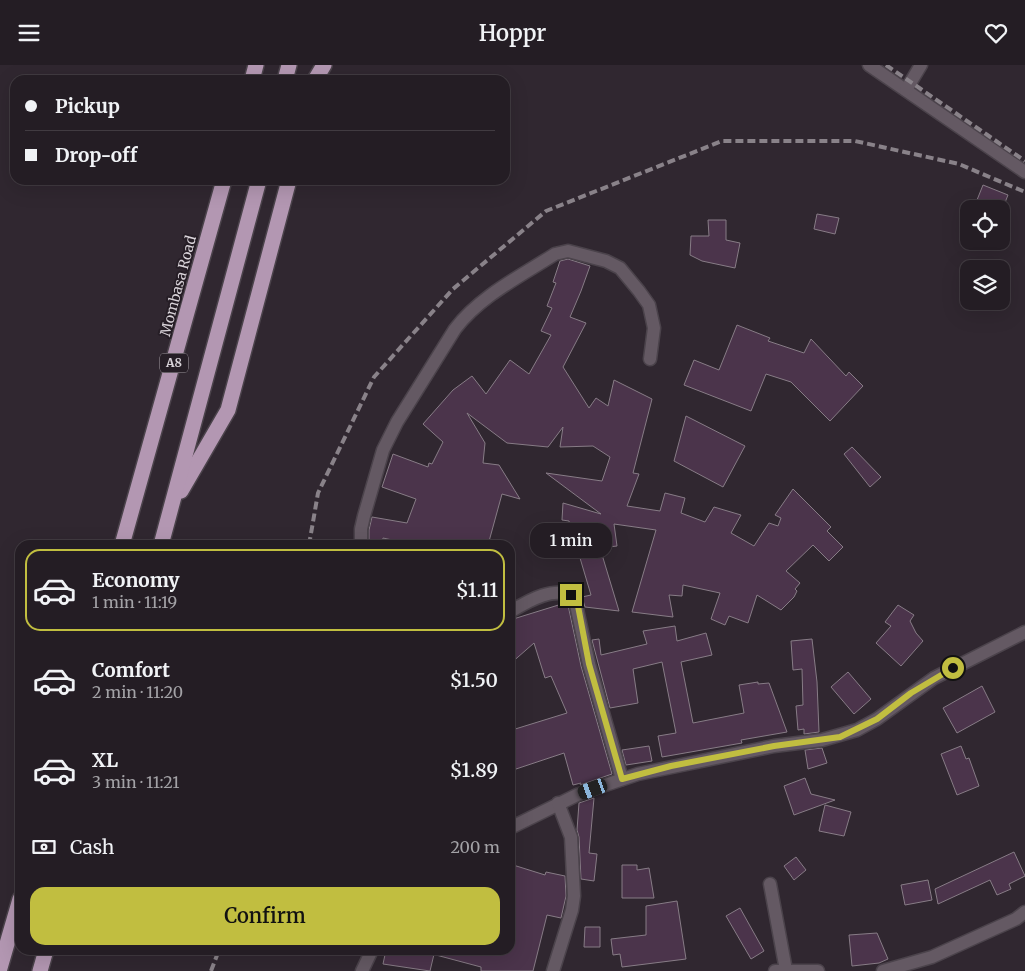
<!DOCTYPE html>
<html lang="en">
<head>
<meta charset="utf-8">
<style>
	body { margin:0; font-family:Merriweather,serif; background:#2c262c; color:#f1f3f6; height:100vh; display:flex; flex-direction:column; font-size:19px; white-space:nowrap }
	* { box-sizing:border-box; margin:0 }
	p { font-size:16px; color:#a3a2a6 }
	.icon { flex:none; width:28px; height:28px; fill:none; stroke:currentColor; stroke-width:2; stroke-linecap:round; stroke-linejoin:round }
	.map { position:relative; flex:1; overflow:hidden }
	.sheet { position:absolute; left:15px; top:475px; width:500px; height:415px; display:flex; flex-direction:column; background:#241d24; border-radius:15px; box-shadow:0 5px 20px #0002,0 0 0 1px #413b41 }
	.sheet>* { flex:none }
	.banner { position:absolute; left:10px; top:10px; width:500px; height:110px; border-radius:15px; box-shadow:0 5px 20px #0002,0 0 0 1px #413b41; display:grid; align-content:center; height:110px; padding:0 15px; background:#241d24 }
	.fabs { position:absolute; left:960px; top:135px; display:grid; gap:10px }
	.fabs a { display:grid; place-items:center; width:50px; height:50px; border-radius:10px; background:#241d24; box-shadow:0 5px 20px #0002,0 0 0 1px #413b41; font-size:25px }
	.end { position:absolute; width:22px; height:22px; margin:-11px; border:6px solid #c1be40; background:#111; box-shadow:0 0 0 2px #111 }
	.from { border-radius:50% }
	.bubble { position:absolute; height:35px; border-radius:15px; background:#241d24; box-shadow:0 5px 20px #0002,0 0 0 1px #413b41; font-size:16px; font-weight:600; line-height:35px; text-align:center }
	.car { position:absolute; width:15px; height:30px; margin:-15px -8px; border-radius:6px; box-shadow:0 0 4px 1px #0007; background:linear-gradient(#222 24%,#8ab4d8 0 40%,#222 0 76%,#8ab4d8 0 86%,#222 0) }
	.banner b { display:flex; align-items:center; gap:18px; height:48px; font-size:19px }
	.banner b+b { border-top:1px solid #413b41 }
	.banner i { width:12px; height:12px; background:#f1f3f6 }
	ul { padding:9px 0 0; list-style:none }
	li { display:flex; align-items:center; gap:15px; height:82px; margin:0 10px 8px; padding:0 5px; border:2px solid transparent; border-radius:15px }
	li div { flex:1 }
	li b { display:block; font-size:19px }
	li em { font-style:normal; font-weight:600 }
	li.selected { border-color:#c1be40 }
	li>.icon { width:45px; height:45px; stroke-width:1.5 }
	.pay { display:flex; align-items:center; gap:12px; height:55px; padding:0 15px; font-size:19px }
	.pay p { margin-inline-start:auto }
	.button { display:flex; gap:10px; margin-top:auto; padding:10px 15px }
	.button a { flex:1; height:58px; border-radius:15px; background:#c1be40; color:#111; font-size:20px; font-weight:600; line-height:58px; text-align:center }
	header { display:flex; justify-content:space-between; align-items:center; height:65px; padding:0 15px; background:#241d24; font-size:22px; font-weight:600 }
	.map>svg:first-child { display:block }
	.building { fill:#4b344b; stroke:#877c86 }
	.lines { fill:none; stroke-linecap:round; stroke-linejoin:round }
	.minor-casing { stroke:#4b434b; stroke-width:15 }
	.highway-casing { stroke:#4b434b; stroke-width:18 }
	.minor { stroke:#645963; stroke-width:12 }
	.highway { stroke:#b397b2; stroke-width:15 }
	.rail { stroke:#898289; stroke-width:4; stroke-dasharray:8 4; stroke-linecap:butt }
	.route { stroke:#c1be40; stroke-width:6 }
	.labels { text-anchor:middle; stroke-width:4; stroke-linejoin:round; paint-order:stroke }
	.shield { fill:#261e26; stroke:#a39da3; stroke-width:1 }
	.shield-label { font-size:12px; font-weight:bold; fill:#d9d3d9 }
	.street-label { font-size:14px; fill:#d9d3d9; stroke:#261e26 }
</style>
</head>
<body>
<header><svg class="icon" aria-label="menu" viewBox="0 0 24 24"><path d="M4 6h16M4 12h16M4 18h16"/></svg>Hoppr<svg class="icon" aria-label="heart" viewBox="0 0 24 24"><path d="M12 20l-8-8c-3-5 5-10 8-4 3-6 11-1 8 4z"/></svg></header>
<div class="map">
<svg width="1025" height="906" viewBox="0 0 1025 906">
	<rect width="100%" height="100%" fill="#302730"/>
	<!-- building -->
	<g class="building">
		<polygon points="983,120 1008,130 1002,145 977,135"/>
		<polygon points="817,149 839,153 835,169 814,164"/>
		<polygon points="708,155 726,155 726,175 740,178 735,203 702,196 690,190 691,171 709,171"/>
		<polygon points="568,194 590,201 581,226 570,252 586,258 563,302 589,343 596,333 608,341 614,315 652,334 633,408 639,409 627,441 660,446 665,428 685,433 681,448 705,457 714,442 741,450 731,468 754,481 769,458 778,461 781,453 775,450 793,424 831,462 827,466 843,482 829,496 813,480 786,506 800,518 795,524 797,526 794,532 781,545 757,530 748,558 729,551 725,560 711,554 720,528 683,520 682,531 669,530 673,552 632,547 656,465 614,459 617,481 600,483 619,546 585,542 582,532 591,530 569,456 562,455 563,438 601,449 546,408 602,416 610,392 593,381 560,382 563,362 548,382 507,378 467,348 485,378 483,398 499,400 520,434 502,429 488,480 466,480 449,476 449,480 415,480 383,473 382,480 369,478 369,465 372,452 407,458 416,434 382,422 393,389 428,402 429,398 432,399 443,377 423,359 453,325 472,311 486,329 510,295 529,309 551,270 541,266 552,243 547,241 556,218 553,217 560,196"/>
		<polygon points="737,260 770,273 768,276 804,288 811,274 846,311 849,307 863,321 830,356 791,317 766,309 751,346 684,320 694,295 719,305"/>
		<polygon points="686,351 745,381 723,422 674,396"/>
		<polygon points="852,382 881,412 870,422 844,389"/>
		<polygon points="565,538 568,540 581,601 612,709 580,720 581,718 573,720 564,688 510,706 510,677 514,675 512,665 567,648 551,611 545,613 534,578 510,599 510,555"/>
		<polygon points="898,540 914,550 910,556 916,568 923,576 901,601 876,578 891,561 885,557"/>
		<polygon points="675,561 677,576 706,568 712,590 681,597 693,658 744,648 739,620 758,617 758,619 769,618 787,667 741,675 742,678 662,692 658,671 676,668 662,597 633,604 638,638 610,643 592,575 599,574 601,590 647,579 643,566"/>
		<polygon points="812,574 817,617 819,667 804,669 804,664 798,665 796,641 803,640 802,604 793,605 791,576"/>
		<polygon points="848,607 871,634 854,649 831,622"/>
		<polygon points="982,621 995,647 957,668 943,643"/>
		<polygon points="649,681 652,696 626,700 622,685"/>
		<polygon points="961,681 966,694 969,693 979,721 957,730 941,689"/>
		<polygon points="822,683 827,698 808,704 805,685"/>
		<polygon points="805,713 811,729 835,735 794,750 784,721"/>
		<polygon points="594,733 589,788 597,789 594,816 581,814 579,772 577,765 579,738"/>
		<polygon points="825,740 851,747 844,771 819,766"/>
		<polygon points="1014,787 1025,811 1009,819 1011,824 997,830 990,815 938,839 935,824"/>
		<polygon points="796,792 806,805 794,815 784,801"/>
		<polygon points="510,799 545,810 546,807 565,811 566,831 561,853 547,850 533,906 481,906 481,902 436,890 436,885 510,885"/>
		<polygon points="622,800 637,800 637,805 649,803 654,833 622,833"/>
		<polygon points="928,815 932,835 905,840 901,820"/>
		<polygon points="677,836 686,894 622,902 620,889 613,890 611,874 646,870 646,841"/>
		<polygon points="740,843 764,886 751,894 726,851"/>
		<polygon points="585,862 600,862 600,882 584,882"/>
		<polygon points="877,868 888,894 879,898 852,901 849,870"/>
		<polygon points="386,885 435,885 430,906 383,899"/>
	</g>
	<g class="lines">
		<defs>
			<g id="minor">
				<polyline points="869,0 1025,107"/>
				<polyline points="906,25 921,0"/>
				<path d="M361 480V464L364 451 383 385 397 357 455 264C480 231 521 211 555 189L568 186 606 196 620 203 639 226 649 240 654 263 650 294"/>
				<path d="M510 547C526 537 559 517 575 535L589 599 622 714"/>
				<polyline points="510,763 579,729 638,709 774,681 822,675 857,665 877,654 934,613 1025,567"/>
				<polyline points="770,819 786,905"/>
				<polyline points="362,906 372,885"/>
				<polyline points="553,906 572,845 574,831 571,772 558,738"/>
				<polyline points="775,906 818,906"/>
				<polyline points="883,906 932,892 1016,854 1025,847"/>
			</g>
			<g id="highway">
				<polyline points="252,15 256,0"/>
				<polyline points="285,15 289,0"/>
				<polyline points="315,15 324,0"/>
				<polyline points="181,426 228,345 289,115"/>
				<polyline points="122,480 224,115"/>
				<polyline points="161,480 259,115"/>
				<polyline points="0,903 20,834"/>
				<polyline points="40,906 46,885"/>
			</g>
		</defs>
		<!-- minor casing -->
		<use href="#minor" class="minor-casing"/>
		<!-- highway casing -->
		<use href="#highway" class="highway-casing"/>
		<!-- minor -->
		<use href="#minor" class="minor"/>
		<!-- highway -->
		<use href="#highway" class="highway"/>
		<!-- rail -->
		<g class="rail">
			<polyline points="886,0 1025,96"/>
			<polyline points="309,480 318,428 374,312 453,224 546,146 722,76 855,76 959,99 1025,127"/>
			<polyline points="211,906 219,885"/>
		</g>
	</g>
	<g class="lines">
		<!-- route -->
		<polyline class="route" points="571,530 578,541 589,599 622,714 671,701 774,681 840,672 877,654 911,628 953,603"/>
	</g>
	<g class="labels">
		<!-- shield labels -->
		<rect class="shield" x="160" y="288.5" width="28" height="19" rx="4"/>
		<g class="shield-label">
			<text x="174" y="302">A8</text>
		</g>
		<!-- street labels -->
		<g class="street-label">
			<text transform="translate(178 221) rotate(-75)" y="5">Mombasa Road</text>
		</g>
	</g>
</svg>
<div class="fabs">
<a><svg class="icon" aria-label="locate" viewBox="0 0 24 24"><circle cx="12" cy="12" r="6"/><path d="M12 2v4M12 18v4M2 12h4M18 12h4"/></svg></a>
<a><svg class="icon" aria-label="layers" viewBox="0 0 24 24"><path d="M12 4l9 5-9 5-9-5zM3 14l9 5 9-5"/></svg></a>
</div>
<i class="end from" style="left:953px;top:603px"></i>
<i class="end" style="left:571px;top:530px"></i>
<div class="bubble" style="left:530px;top:458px;width:82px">1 min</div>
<i class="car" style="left:593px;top:724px;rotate:250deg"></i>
<div class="banner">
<b><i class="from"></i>Pickup</b>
<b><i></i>Drop-off</b>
</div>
<section class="sheet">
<ul>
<li class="selected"><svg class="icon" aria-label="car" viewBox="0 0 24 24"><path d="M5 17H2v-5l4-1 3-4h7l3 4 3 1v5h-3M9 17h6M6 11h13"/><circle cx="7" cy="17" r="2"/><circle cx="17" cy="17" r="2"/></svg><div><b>Economy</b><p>1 min · 11:19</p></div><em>$1.11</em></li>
<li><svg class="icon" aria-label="car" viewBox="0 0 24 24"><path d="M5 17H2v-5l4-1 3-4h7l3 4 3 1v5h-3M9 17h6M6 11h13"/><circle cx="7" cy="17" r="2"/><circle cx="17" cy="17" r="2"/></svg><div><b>Comfort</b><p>2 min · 11:20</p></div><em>$1.50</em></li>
<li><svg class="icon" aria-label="car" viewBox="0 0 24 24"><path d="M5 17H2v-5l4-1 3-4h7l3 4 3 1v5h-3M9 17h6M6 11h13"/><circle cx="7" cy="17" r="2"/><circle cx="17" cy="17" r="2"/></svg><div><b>XL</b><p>3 min · 11:21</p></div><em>$1.89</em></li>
</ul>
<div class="pay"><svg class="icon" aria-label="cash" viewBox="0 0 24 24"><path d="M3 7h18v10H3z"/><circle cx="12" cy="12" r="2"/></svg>Cash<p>200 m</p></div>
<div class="button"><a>Confirm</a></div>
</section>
</div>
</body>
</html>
